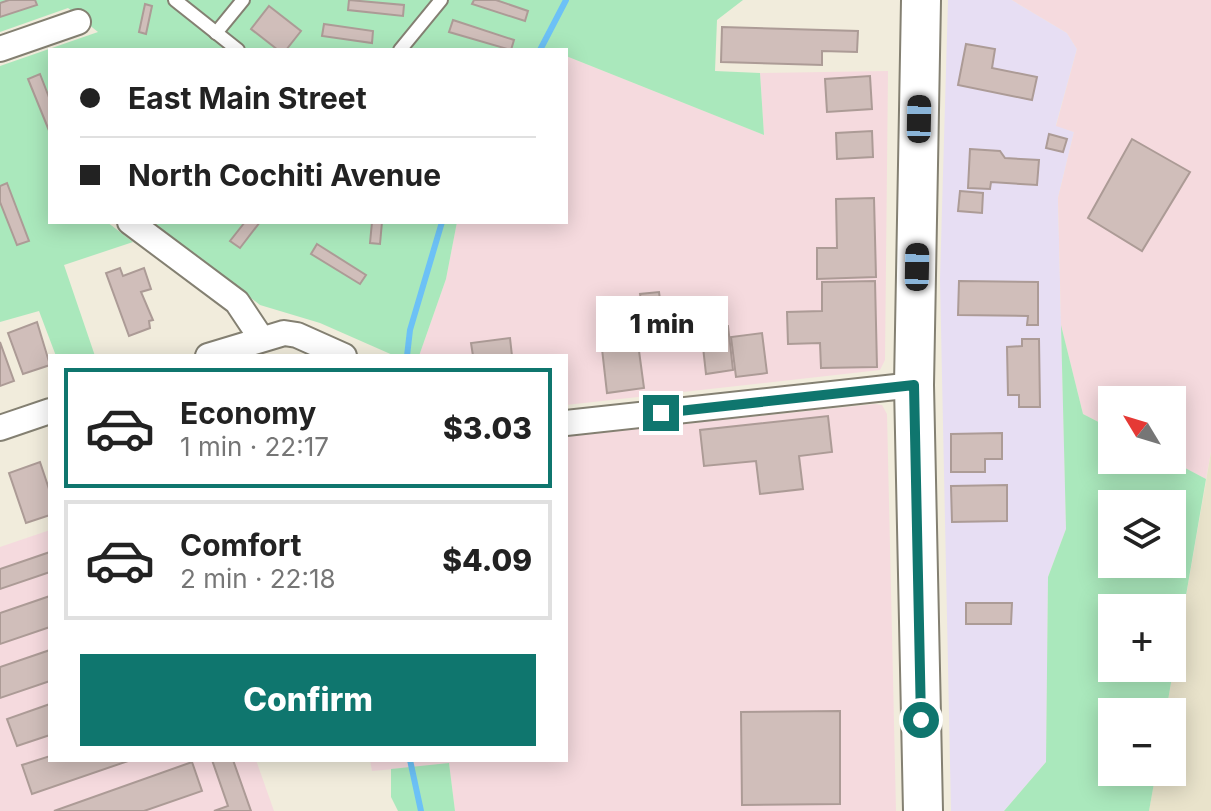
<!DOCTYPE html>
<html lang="en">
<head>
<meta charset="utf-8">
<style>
	body { margin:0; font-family:Inter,sans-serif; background:#f6f6f6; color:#222; height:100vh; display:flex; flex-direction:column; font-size:30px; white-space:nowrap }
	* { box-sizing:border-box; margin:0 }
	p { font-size:26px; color:#767676 }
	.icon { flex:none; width:44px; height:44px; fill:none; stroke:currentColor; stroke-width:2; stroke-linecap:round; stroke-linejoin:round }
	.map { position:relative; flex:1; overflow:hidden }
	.drawer { position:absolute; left:48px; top:354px; width:520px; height:408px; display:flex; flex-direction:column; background:#fff; border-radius:0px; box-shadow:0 4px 20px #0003 }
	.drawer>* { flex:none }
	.top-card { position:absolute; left:48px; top:48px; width:520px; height:176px; border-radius:0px; box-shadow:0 4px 20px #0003; display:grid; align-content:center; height:176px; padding:0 32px; background:#fff }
	.needle { width:52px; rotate:308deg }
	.controls { position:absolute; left:1098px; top:386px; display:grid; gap:16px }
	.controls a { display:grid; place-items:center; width:88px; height:88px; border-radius:0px; background:#fff; box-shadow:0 4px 20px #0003; font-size:40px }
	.end { position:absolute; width:36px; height:36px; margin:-18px; border:10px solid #0f766e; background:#fff; box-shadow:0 0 0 4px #fff }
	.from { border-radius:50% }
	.bubble { position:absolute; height:56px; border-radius:0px; background:#fff; box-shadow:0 4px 20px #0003; font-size:26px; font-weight:800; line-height:56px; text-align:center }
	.car { position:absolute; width:24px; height:48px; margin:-24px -12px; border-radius:10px; box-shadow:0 0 6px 2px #0007; background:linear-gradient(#222 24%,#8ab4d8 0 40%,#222 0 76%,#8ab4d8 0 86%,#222 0) }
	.top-card b { display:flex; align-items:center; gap:28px; height:76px; font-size:30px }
	.top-card b+b { border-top:2px solid #e0e0e0 }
	.top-card i { width:20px; height:20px; background:#222 }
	ul { padding:14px 0 0; list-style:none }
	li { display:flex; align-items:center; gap:24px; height:120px; margin:0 16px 12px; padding:0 16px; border:4px solid #e0e0e0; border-radius:0px }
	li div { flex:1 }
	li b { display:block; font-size:30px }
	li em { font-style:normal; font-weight:800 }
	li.current { border-color:#0f766e }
	li>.icon { width:72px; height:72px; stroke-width:1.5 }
	.button { display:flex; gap:16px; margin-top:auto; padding:16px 32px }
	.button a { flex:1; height:92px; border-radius:0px; background:#0f766e; color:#fff; font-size:32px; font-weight:800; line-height:92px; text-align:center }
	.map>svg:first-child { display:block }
	.commercial { fill:#e7def3 }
	.industrial { fill:#f5dade }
	.built { fill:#e9e3cb }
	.green { fill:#aae8bc; fill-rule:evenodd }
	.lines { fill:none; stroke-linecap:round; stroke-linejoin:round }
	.stream { stroke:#6cc1f6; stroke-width:6 }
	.building { fill:#d0beba; stroke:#ac9b96; stroke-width:2 }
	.service-casing { stroke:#848072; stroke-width:16 }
	.minor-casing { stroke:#848072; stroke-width:28 }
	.primary-casing { stroke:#848072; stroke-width:42 }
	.service { stroke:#fff; stroke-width:12 }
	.minor { stroke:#fff; stroke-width:24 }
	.primary { stroke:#fff; stroke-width:38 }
	.route { stroke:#0f766e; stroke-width:10 }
</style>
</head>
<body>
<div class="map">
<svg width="1211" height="811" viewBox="0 0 1211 811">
	<rect width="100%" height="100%" fill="#f1ecdc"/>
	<!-- commercial -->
	<polygon class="commercial" points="948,0 1012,0 1067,33 1077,49 1056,125 1074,132 1058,198 1066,529 1048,577 1046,762 1004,811 951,811 940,279"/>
	<!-- industrial -->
	<g class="industrial">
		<polygon points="1012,0 1211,0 1211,452 1206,479 1170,460 1172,400 1112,400 1112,429 1083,414 1061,325 1058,198 1074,132 1056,126 1077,49 1067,33"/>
		<polygon points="566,56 764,135 760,73 888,71 885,360 880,370 566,405 566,356 419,356 446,279 457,222 566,222"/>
		<polygon points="875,404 882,405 887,414 896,811 455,811 449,764 372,771 370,760 566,760 566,436"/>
		<polygon points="50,530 50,760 256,760 274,811 0,811 0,547"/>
	</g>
	<!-- built -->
	<polygon class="built" points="1211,452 1211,811 1149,811 1156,772 1172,772 1172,712 1166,712"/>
	<!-- green -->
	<g class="green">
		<polygon points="0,0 743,0 717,20 715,71 760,73 764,135 566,56 566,50 50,50 50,222 107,222 133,242 64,265 95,356 56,356 39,311 0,322 0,66 98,32 68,8 0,32"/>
		<polygon points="153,222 457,222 446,279 419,356 395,356 320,323 260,305"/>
		<path d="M1061 325 1083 414 1112 429V460H1170L1206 479 1166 712H1112V772H1156L1149 811H1004L1046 762 1048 577 1066 529ZM1112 504H1172V564H1112ZM1172 608V668H1112V608Z"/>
		<polygon points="449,763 455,811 398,811 391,797 391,769"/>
	</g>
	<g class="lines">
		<!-- stream -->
		<g class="stream">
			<polyline points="540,50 566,0"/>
			<polyline points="407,356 410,330 442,222"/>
			<polyline points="410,760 421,811"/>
		</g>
	</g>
	<!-- building -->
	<g class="building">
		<polygon points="9,0 35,0 37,5 0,17 0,3"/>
		<polygon points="349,0 404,5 403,16 348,10"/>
		<polygon points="474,0 496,0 528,11 525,21 472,4"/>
		<polygon points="145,4 152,6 146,34 139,32"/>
		<polygon points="269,6 301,31 286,50 278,50 251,29"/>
		<polygon points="453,20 514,40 511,50 449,32"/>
		<polygon points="324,24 373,31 372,43 322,36"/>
		<polygon points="722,27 858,31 857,52 822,51 822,65 721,62"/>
		<polygon points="966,44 995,49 992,68 1037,77 1032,100 958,85"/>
		<polygon points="40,74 50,100 50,133 28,79"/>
		<polygon points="870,76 872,109 827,112 825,79"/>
		<polygon points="872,131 873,157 837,159 836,133"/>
		<polygon points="1049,134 1067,139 1063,152 1046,148"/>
		<polygon points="1132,139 1190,172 1142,251 1088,218"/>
		<polygon points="970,149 1000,151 1005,158 1039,160 1037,185 991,182 990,189 968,188"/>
		<polygon points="7,183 29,241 17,245 0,202 0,186"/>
		<polygon points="960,191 983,193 982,213 958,211"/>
		<polygon points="874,198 876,277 817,279 817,248 837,248 836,199"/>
		<polygon points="245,222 260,222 240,248 230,241"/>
		<polygon points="372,222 382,222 380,244 370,243"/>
		<polygon points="317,244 366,275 360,284 311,254"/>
		<polygon points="120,268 123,276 144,268 151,289 141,292 153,320 149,321 150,328 129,336 106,273"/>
		<polygon points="875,281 877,367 821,368 820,343 788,344 787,312 822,311 822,282"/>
		<polygon points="959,281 1038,282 1038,325 1027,325 1028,316 958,315"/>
		<polygon points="659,292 664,330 645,332 640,294"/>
		<polygon points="635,307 637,326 616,328 615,309"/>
		<polygon points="37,322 50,365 23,374 8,333"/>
		<polygon points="728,326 733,370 706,374 701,329"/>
		<polygon points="762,333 767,373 736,377 731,337"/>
		<polygon points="637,336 644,388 607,393 601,340"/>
		<polygon points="510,338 512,356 473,356 471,343"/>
		<polygon points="1022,339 1039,339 1040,407 1019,407 1019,395 1008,395 1007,347 1022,346"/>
		<polygon points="0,342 14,381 0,386"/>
		<polygon points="828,416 832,452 799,456 803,489 760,494 756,461 704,466 700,430"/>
		<polygon points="1002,433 1002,459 985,459 985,472 951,472 951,434"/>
		<polygon points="40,462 50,492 50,515 26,523 9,473"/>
		<polygon points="1007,485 1007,521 952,522 951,486"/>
		<polygon points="50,552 50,572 0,589 0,569"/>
		<polygon points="50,596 50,627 0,644 0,613"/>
		<polygon points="966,603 1012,603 1011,624 966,624"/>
		<polygon points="50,650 50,681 0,698 0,667"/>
		<polygon points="50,704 50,735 17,746 7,719"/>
		<polygon points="840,711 840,804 742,805 741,712"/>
		<polygon points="50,756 50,760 131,760 32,794 22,765"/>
		<polygon points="212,760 233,760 251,811 214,811 228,806"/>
		<polygon points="192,762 202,791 144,811 54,811"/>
	</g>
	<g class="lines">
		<defs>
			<g id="service">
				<polyline points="175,0 238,50"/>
				<polyline points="216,33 243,0"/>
				<polyline points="400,50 441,0"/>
			</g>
			<g id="minor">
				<polyline points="0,49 78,22"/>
				<polyline points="130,222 237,302 261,338"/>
				<polyline points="208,356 284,333 297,335 344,356"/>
				<polyline points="566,423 914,385"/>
				<polyline points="0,428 50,411"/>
			</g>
			<polyline id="primary" points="921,0 914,385 923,811"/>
		</defs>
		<!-- service casing -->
		<use href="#service" class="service-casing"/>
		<!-- minor casing -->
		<use href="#minor" class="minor-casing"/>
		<!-- primary casing -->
		<use href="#primary" class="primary-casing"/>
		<!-- service -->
		<use href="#service" class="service"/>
		<!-- minor -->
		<use href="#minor" class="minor"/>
		<!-- primary -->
		<use href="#primary" class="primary"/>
	</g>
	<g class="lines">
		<!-- route -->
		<polyline class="route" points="661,413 914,385 921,720"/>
	</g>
</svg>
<div class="controls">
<a><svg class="needle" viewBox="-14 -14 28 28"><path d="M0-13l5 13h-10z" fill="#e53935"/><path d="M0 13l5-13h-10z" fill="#767676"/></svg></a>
<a><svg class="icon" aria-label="layers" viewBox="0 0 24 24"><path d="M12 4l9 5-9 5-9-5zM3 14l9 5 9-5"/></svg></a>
<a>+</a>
<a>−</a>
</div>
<i class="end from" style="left:921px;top:720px"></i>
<i class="end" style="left:661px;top:413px"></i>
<div class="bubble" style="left:596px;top:296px;width:132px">1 min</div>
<i class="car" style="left:919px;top:119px;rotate:1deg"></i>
<i class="car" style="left:917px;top:267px;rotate:1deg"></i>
<div class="top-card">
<b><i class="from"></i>East Main Street</b>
<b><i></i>North Cochiti Avenue</b>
</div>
<section class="drawer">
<ul>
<li class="current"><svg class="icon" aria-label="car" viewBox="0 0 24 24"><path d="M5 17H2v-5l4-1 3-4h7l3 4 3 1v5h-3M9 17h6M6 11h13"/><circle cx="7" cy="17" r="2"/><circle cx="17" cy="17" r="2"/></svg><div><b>Economy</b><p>1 min · 22:17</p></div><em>$3.03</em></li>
<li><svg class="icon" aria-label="car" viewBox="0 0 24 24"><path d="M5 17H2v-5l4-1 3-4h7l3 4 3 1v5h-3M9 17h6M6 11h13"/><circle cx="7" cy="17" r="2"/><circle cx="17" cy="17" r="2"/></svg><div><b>Comfort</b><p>2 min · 22:18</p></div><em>$4.09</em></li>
</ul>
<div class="button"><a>Confirm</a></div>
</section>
</div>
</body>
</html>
